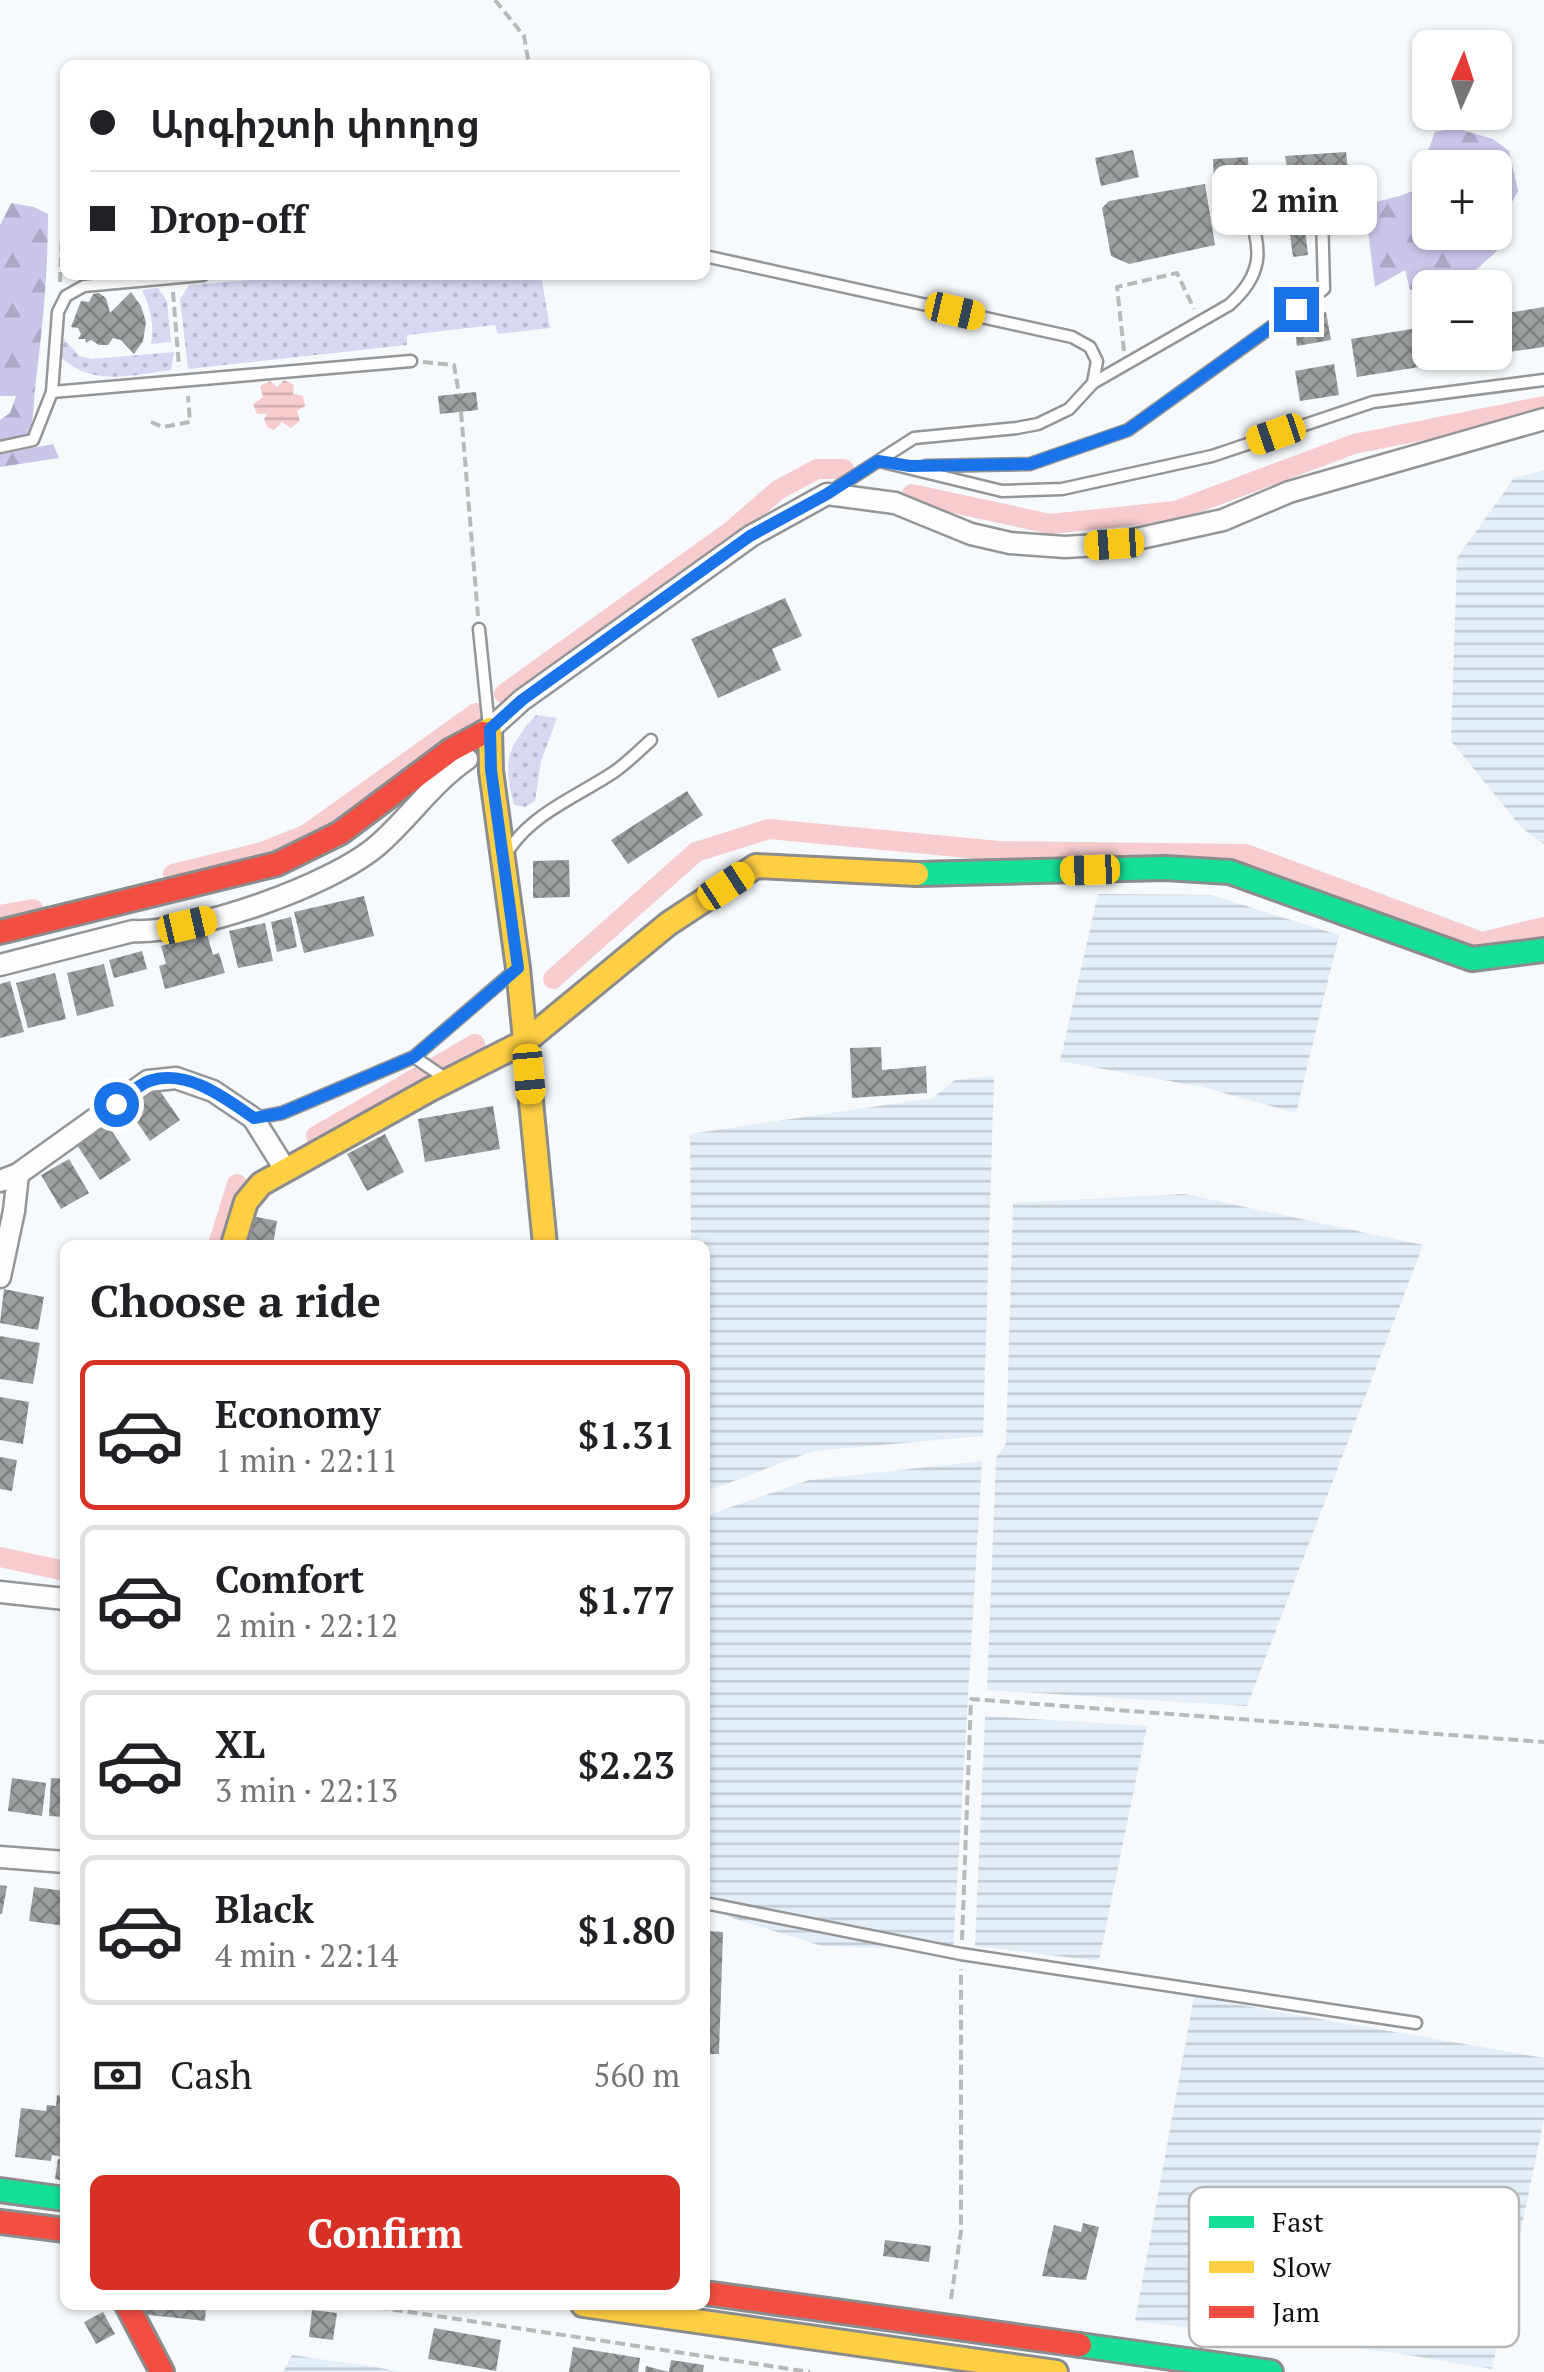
<!DOCTYPE html>
<html lang="en">
<head>
<meta charset="utf-8">
<style>
	body { margin:0; font-family:"PT Serif","Noto Sans Armenian",serif; background:#f2f2f2; color:#202124; height:100vh; display:flex; flex-direction:column; font-size:38px; white-space:nowrap }
	* { box-sizing:border-box; margin:0 }
	p { font-size:32px; color:#757577 }
	.icon { flex:none; width:55px; height:55px; fill:none; stroke:currentColor; stroke-width:2; stroke-linecap:round; stroke-linejoin:round }
	.map { position:relative; flex:1; overflow:hidden }
	.drawer { position:absolute; left:60px; top:1240px; width:650px; height:1070px; display:flex; flex-direction:column; background:#fff; border-radius:15px; box-shadow:0 2px 8px #0004 }
	.drawer>* { flex:none }
	.banner { position:absolute; left:60px; top:60px; width:650px; height:220px; border-radius:15px; box-shadow:0 2px 8px #0004; display:grid; align-content:center; height:220px; padding:0 30px; background:#fff }
	.needle { width:65px; rotate:3deg }
	.fabs { position:absolute; left:1412px; top:30px; display:grid; gap:20px }
	.fabs a { display:grid; place-items:center; width:100px; height:100px; border-radius:15px; background:#fff; box-shadow:0 2px 8px #0004; font-size:50px }
	.end { position:absolute; width:45px; height:45px; margin:-22px; border:12px solid #1a73e8; background:#fff; box-shadow:0 0 0 5px #fff }
	.from { border-radius:50% }
	.bubble { position:absolute; height:70px; border-radius:15px; background:#fff; box-shadow:0 2px 8px #0004; font-size:32px; font-weight:600; line-height:70px; text-align:center }
	.car { position:absolute; width:30px; height:60px; margin:-30px -15px; border-radius:12px; box-shadow:0 0 8px 2px #0007; background:linear-gradient(#f5c518 24%,#345 0 40%,#f5c518 0 76%,#345 0 86%,#f5c518 0) }
	.banner b { display:flex; align-items:center; gap:35px; height:95px; font-size:38px }
	.banner b+b { border-top:2px solid #e0e0e0 }
	.banner i { width:25px; height:25px; background:#202124 }
	ul { padding:0; list-style:none }
	li { display:flex; align-items:center; gap:30px; height:150px; margin:0 20px 15px; padding:0 10px; border:5px solid #e0e0e0; border-radius:15px }
	li div { flex:1 }
	li b { display:block; font-size:38px }
	li em { font-style:normal; font-weight:600 }
	li.selected { border-color:#d93025 }
	li>.icon { width:90px; height:90px; stroke-width:1.5 }
	h2 { padding:0 30px; font-size:45px; line-height:120px }
	.pay { display:flex; align-items:center; gap:25px; height:110px; padding:0 30px; font-size:38px }
	.pay p { margin-inline-start:auto }
	.cta { display:flex; gap:20px; margin-top:auto; padding:20px 30px }
	.cta a { flex:1; height:115px; border-radius:15px; background:#d93025; color:#fff; font-size:40px; font-weight:600; line-height:115px; text-align:center }
	.map>svg:first-child { display:block }
	.farmland { fill:url(#farmland-rules) }
	.grass { fill:url(#grass-dots) }
	.forest { fill:url(#forest-firs); fill-rule:evenodd }
	.water { fill:url(#water-rules) }
	.lines { fill:none; stroke-linecap:round; stroke-linejoin:round }
	.canal { stroke:#f6ccce; stroke-width:20 }
	.building { fill:url(#building-cross-hatch) }
	.lane-casing { stroke:#949596; stroke-width:15 }
	.street-casing { stroke:#949596; stroke-width:25 }
	.fast-casing { stroke:#8b8c8d; stroke-width:28 }
	.slow-casing { stroke:#8b8c8d; stroke-width:28 }
	.jam-casing { stroke:#8b8c8d; stroke-width:28 }
	.path { stroke:#b8b9b9; stroke-width:4; stroke-dasharray:10 5; stroke-linecap:butt }
	.lane { stroke:#fefeff; stroke-width:10 }
	.street { stroke:#fefeff; stroke-width:20 }
	.fast { stroke:#16e098; stroke-width:22 }
	.slow { stroke:#ffcf43; stroke-width:22 }
	.jam { stroke:#f24e42; stroke-width:22 }
	.route { stroke:#1a73e8; stroke-width:12 }
	.key { fill:#fff; stroke:#b7b7b7; stroke-width:2.5 }
	.key-label { font-size:28px; fill:#101010 }
</style>
</head>
<body>
<div class="map">
<svg width="1544" height="2372" viewBox="0 0 1544 2372">
	<defs>
		<pattern id="farmland-rules" width="6" height="5" patternUnits="userSpaceOnUse" patternTransform="scale(2.5)"><rect width="6" height="5" fill="#e3eef8"/><path d="M0 2.5h6" fill="none" stroke="#c2cbd4"/></pattern>
		<pattern id="grass-dots" width="8" height="8" patternUnits="userSpaceOnUse" patternTransform="scale(2.5)"><rect width="8" height="8" fill="#d8d8f2"/><path d="M2 2h.1M6 6h.1" fill="none" stroke="#b8b8ce" stroke-width="1.8" stroke-linecap="round"/></pattern>
		<pattern id="forest-firs" width="22" height="20" patternUnits="userSpaceOnUse" patternTransform="scale(2.5)"><rect width="22" height="20" fill="#c9c6e9"/><path d="M5 1l3.5 6h-7zM16 11l3.5 6h-7z" fill="#aca9c7"/></pattern>
		<pattern id="water-rules" width="6" height="5" patternUnits="userSpaceOnUse" patternTransform="scale(2.5)"><rect width="6" height="5" fill="#f6ccce"/><path d="M0 2.5h6" fill="none" stroke="#d2aeb0"/></pattern>
		<pattern id="building-cross-hatch" width="8" height="8" patternUnits="userSpaceOnUse" patternTransform="scale(2.5)"><rect width="8" height="8" fill="#9b9fa0"/><path d="M0 0l8 8M0 8l8-8" fill="none" stroke="#7d8081"/></pattern>
	</defs>
	<rect width="100%" height="100%" fill="#f7fafc"/>
	<!-- farmland -->
	<g class="farmland">
		<polygon points="1544,470 1544,844 1522,828 1451,741 1457,558 1514,478"/>
		<polygon points="1098,894 1211,895 1339,935 1296,1113 1202,1087 1060,1061"/>
		<polygon points="994,1076 983,1436 813,1451 705,1492 705,1245 691,1245 690,1134 933,1098 955,1080"/>
		<polygon points="1185,1194 1423,1245 1247,1706 987,1690 996,1458 1006,1443 1013,1203"/>
		<polygon points="982,1461 953,1951 822,1946 707,1910 705,1516 809,1480"/>
		<polygon points="985,1716 1147,1726 1099,1961 975,1946"/>
		<polygon points="1194,1997 1544,2058 1544,2119 1492,2369 1396,2353 1135,2321"/>
		<polygon points="292,2355 376,2367 400,2372 283,2372"/>
	</g>
	<!-- grass -->
	<g class="grass">
		<polygon points="310,275 541,275 550,328 498,334 495,325 407,335 407,345 188,369 180,299 189,285"/>
		<path d="M158 288 167 301 171 342 151 344C154 325 151 308 142 290Z"/>
		<path d="M64 339 79 356 92 359 174 352 171 370C133 375 91 387 61 357Z"/>
		<path d="M536 715 557 718 541 761 535 801 525 807 514 805C503 761 506 749 536 715Z"/>
	</g>
	<!-- forest -->
	<g class="forest">
		<path d="M1455 128 1493 139 1509 151 1518 191 1508 209 1497 251 1457 287 1410 290 1405 270 1375 287 1366 215 1370 205C1387 197 1412 196 1425 183L1428 151 1435 132ZM1430 168H1495V232H1430Z"/>
		<path d="M11 203 34 207 48 214C48 271 43 323 36 380 33 399 35 416 29 434L3 442 0 439V420L10 413 16 396H0V225Z"/>
		<polygon points="53,444 59,458 0,467 0,454"/>
	</g>
	<!-- water -->
	<polygon class="water" points="284,380 294,385 293,394 303,396 305,406 297,411 300,421 291,428 282,422 274,430 268,428 264,419 267,414 257,414 253,404 263,397 260,386 270,381 277,387"/>
	<g class="lines">
		<!-- canal -->
		<g class="canal">
			<polyline points="912,494 1050,524 1175,511 1354,444 1544,406"/>
			<polyline points="504,694 732,530 778,490 817,469 844,469"/>
			<polyline points="173,874 262,852 307,834 476,713"/>
			<polyline points="0,915 33,909"/>
			<polyline points="553,979 696,852 769,829 999,851 1246,854 1482,942 1544,927"/>
			<polyline points="316,1136 475,1044"/>
			<polyline points="218,1245 237,1184"/>
			<polyline points="0,1557 65,1571"/>
		</g>
	</g>
	<!-- building -->
	<g class="building">
		<polygon points="1133,150 1139,177 1101,186 1095,158"/>
		<polygon points="1346,152 1348,170 1326,170 1290,183 1285,156"/>
		<polygon points="1248,157 1249,181 1214,183 1213,159"/>
		<polygon points="1346,172 1370,175 1369,187 1344,185"/>
		<polygon points="1205,184 1215,245 1129,264 1111,256 1102,208 1109,201"/>
		<polygon points="1301,196 1308,255 1293,257 1285,199"/>
		<polygon points="131,292 141,306 146,322 143,341 134,354 121,340 113,338 108,345 99,345 91,340 86,343 85,339 78,339 81,334 78,328 71,327 81,301 89,302 93,294 99,293 106,298 110,313"/>
		<polygon points="1544,307 1544,347 1495,354 1495,315"/>
		<polygon points="1326,312 1331,340 1297,346 1293,317"/>
		<polygon points="1430,326 1430,352 1494,355 1357,377 1351,339"/>
		<polygon points="1334,364 1339,395 1300,401 1295,371"/>
		<polygon points="476,392 478,410 440,414 438,396"/>
		<polygon points="785,598 802,636 772,649 781,670 718,698 691,639"/>
		<polygon points="687,791 703,815 628,864 611,840"/>
		<polygon points="569,860 570,897 533,898 533,861"/>
		<polygon points="364,896 374,936 304,953 294,912"/>
		<polygon points="291,917 297,947 277,952 271,922"/>
		<polygon points="265,923 273,961 238,968 229,931"/>
		<polygon points="207,934 213,955 219,953 225,973 165,989 159,966 166,964 161,946"/>
		<polygon points="142,951 147,969 114,978 109,960"/>
		<polygon points="104,964 114,1006 77,1016 67,973"/>
		<polygon points="55,973 66,1019 28,1028 16,983"/>
		<polygon points="10,981 24,1032 0,1038 0,984"/>
		<polygon points="881,1047 882,1070 926,1066 927,1093 852,1098 850,1048"/>
		<polygon points="158,1088 180,1120 150,1141 128,1109"/>
		<polygon points="493,1106 500,1149 425,1162 418,1119"/>
		<polygon points="106,1122 131,1160 100,1180 75,1142"/>
		<polygon points="385,1134 404,1172 367,1191 347,1154"/>
		<polygon points="69,1159 89,1193 61,1209 41,1175"/>
		<polygon points="251,1216 277,1221 273,1245 245,1245"/>
		<polygon points="4,1289 44,1297 38,1330 0,1323"/>
		<polygon points="0,1336 40,1343 33,1384 0,1379"/>
		<polygon points="0,1397 29,1402 23,1444 0,1440"/>
		<polygon points="0,1457 17,1460 12,1491 0,1489"/>
		<polygon points="12,1778 46,1783 42,1816 8,1811"/>
		<polygon points="51,1778 65,1779 65,1817 49,1816"/>
		<polygon points="0,1885 7,1886 2,1914 0,1914"/>
		<polygon points="34,1887 65,1891 65,1926 29,1921"/>
		<polygon points="705,1931 723,1932 719,2054 705,2054"/>
		<polygon points="57,2095 65,2096 65,2157 52,2155 51,2161 15,2157 21,2108 46,2111 47,2105 56,2106"/>
		<polygon points="58,2159 65,2160 65,2181 55,2179"/>
		<polygon points="1083,2223 1099,2227 1086,2280 1042,2276 1054,2225 1081,2232"/>
		<polygon points="885,2240 931,2246 929,2262 883,2256"/>
		<polygon points="141,2305 206,2305 205,2321 140,2314"/>
		<polygon points="312,2310 337,2313 333,2340 309,2337"/>
		<polygon points="103,2312 115,2334 96,2344 84,2322"/>
		<polygon points="434,2328 501,2340 496,2371 428,2359"/>
		<polygon points="573,2347 640,2358 638,2372 569,2372"/>
		<polygon points="671,2360 704,2365 703,2372 645,2372 646,2366 669,2372"/>
	</g>
	<g class="lines">
		<defs>
			<g id="lane">
				<polyline points="705,256 1072,337 1090,347 1097,361 1093,383 1069,409 1038,424 1017,428 914,438 830,492"/>
				<polyline points="203,275 84,286 66,296 58,312 52,392 411,361"/>
				<path d="M1093 383 1229 305C1262 276 1264 250 1247 210"/>
				<polyline points="0,447 33,440 52,392"/>
				<polyline points="879,461 1002,491 1062,489 1212,456 1373,402 1544,380"/>
				<polyline points="926,466 1030,464 1128,430 1324,289 1322,214"/>
				<polyline points="479,629 489,727"/>
				<path d="M510 848C535 812 578 796 614 772 627 763 639 751 651 740"/>
				<polyline points="414,1057 442,1076"/>
				<polyline points="254,1118 282,1113 414,1057 514,971"/>
				<polyline points="705,1903 961,1954 1416,2023"/>
			</g>
			<g id="street">
				<polyline points="490,729 522,700 751,536 827,494 895,503 971,534 1010,543 1065,547 1114,544 1223,520 1289,492 1544,419"/>
				<path d="M0 965 133 931C193 934 332 885 378 845 410 817 432 783 467 759"/>
				<polyline points="0,1181 18,1174 148,1081 176,1078 213,1091 253,1118 285,1169"/>
				<polyline points="0,1277 14,1211 18,1174"/>
				<polyline points="0,1592 65,1599"/>
				<polyline points="0,1857 65,1862"/>
			</g>
			<g id="fast">
				<polyline points="917,874 1165,868 1230,872 1472,959 1544,950"/>
				<polyline points="0,2190 65,2199"/>
				<polyline points="1080,2345 1271,2372"/>
			</g>
			<g id="slow">
				<polyline points="483,733 490,729 491,771 518,968 545,1245"/>
				<polyline points="233,1245 246,1202 261,1184 431,1089 526,1041 668,924 756,866 917,874"/>
				<polyline points="583,2305 1056,2372"/>
			</g>
			<g id="jam">
				<polyline points="0,932 277,864 340,833 451,750 483,733"/>
				<polyline points="0,2222 65,2230"/>
				<polyline points="705,2293 1080,2345"/>
				<polyline points="127,2305 162,2372"/>
			</g>
		</defs>
		<!-- lane casing -->
		<use href="#lane" class="lane-casing"/>
		<!-- street casing -->
		<use href="#street" class="street-casing"/>
		<!-- fast casing -->
		<use href="#fast" class="fast-casing"/>
		<!-- slow casing -->
		<use href="#slow" class="slow-casing"/>
		<!-- jam casing -->
		<use href="#jam" class="jam-casing"/>
		<!-- path -->
		<g class="path">
			<polyline points="495,0 524,36 529,65"/>
			<polyline points="60,282 65,160"/>
			<polyline points="173,292 179,367"/>
			<polyline points="1124,351 1117,287 1177,273 1194,309"/>
			<polyline points="423,362 454,365 459,394"/>
			<polyline points="461,412 478,616"/>
			<polyline points="151,422 163,427 190,422 188,396"/>
			<polyline points="962,1940 971,1699 1544,1742"/>
			<polyline points="951,2299 961,2231 961,1969"/>
			<polyline points="363,2305 810,2372"/>
		</g>
		<!-- lane -->
		<use href="#lane" class="lane"/>
		<!-- street -->
		<use href="#street" class="street"/>
		<!-- fast -->
		<use href="#fast" class="fast"/>
		<!-- slow -->
		<use href="#slow" class="slow"/>
		<!-- jam -->
		<use href="#jam" class="jam"/>
	</g>
	<g class="lines">
		<!-- route -->
		<path class="route" d="M116 1104C126 1097 138 1085 149 1081 187 1068 225 1098 254 1118L282 1113 414 1057 518 968 491 770 490 729 522 700 750 536 827 494 878 461 910 466 1030 464 1128 430 1296 309"/>
	</g>
	<!-- legend -->
	<rect x="1189" y="2187" width="330" height="160" rx="15" class="key"/>
	<rect x="1209" y="2216" width="45" height="12" fill="#16e098"/>
	<rect x="1209" y="2261" width="45" height="12" fill="#ffcf43"/>
	<rect x="1209" y="2306" width="45" height="12" fill="#f24e42"/>
	<g class="key-label">
		<text x="1272" y="2232">Fast</text>
		<text x="1272" y="2277">Slow</text>
		<text x="1272" y="2322">Jam</text>
	</g>
</svg>
<div class="fabs">
<a><svg class="needle" viewBox="-14 -14 28 28"><path d="M0-13l5 13h-10z" fill="#e53935"/><path d="M0 13l5-13h-10z" fill="#757577"/></svg></a>
<a>+</a>
<a>−</a>
</div>
<i class="end from" style="left:116px;top:1104px"></i>
<i class="end" style="left:1296px;top:309px"></i>
<div class="bubble" style="left:1212px;top:165px;width:165px">2 min</div>
<i class="car" style="left:955px;top:311px;rotate:103deg"></i>
<i class="car" style="left:1276px;top:434px;rotate:251deg"></i>
<i class="car" style="left:1114px;top:544px;rotate:266deg"></i>
<i class="car" style="left:1090px;top:870px;rotate:268deg"></i>
<i class="car" style="left:726px;top:886px;rotate:57deg"></i>
<i class="car" style="left:187px;top:925px;rotate:77deg"></i>
<i class="car" style="left:529px;top:1074px;rotate:175deg"></i>
<div class="banner">
<b><i class="from"></i>Արգիշտի փողոց</b>
<b><i></i>Drop-off</b>
</div>
<section class="drawer">
<h2>Choose a ride</h2>
<ul>
<li class="selected"><svg class="icon" aria-label="car" viewBox="0 0 24 24"><path d="M5 17H2v-5l4-1 3-4h7l3 4 3 1v5h-3M9 17h6M6 11h13"/><circle cx="7" cy="17" r="2"/><circle cx="17" cy="17" r="2"/></svg><div><b>Economy</b><p>1 min · 22:11</p></div><em>$1.31</em></li>
<li><svg class="icon" aria-label="car" viewBox="0 0 24 24"><path d="M5 17H2v-5l4-1 3-4h7l3 4 3 1v5h-3M9 17h6M6 11h13"/><circle cx="7" cy="17" r="2"/><circle cx="17" cy="17" r="2"/></svg><div><b>Comfort</b><p>2 min · 22:12</p></div><em>$1.77</em></li>
<li><svg class="icon" aria-label="car" viewBox="0 0 24 24"><path d="M5 17H2v-5l4-1 3-4h7l3 4 3 1v5h-3M9 17h6M6 11h13"/><circle cx="7" cy="17" r="2"/><circle cx="17" cy="17" r="2"/></svg><div><b>XL</b><p>3 min · 22:13</p></div><em>$2.23</em></li>
<li><svg class="icon" aria-label="car" viewBox="0 0 24 24"><path d="M5 17H2v-5l4-1 3-4h7l3 4 3 1v5h-3M9 17h6M6 11h13"/><circle cx="7" cy="17" r="2"/><circle cx="17" cy="17" r="2"/></svg><div><b>Black</b><p>4 min · 22:14</p></div><em>$1.80</em></li>
</ul>
<div class="pay"><svg class="icon" aria-label="cash" viewBox="0 0 24 24"><path d="M3 7h18v10H3z"/><circle cx="12" cy="12" r="2"/></svg>Cash<p>560 m</p></div>
<div class="cta"><a>Confirm</a></div>
</section>
</div>
</body>
</html>
